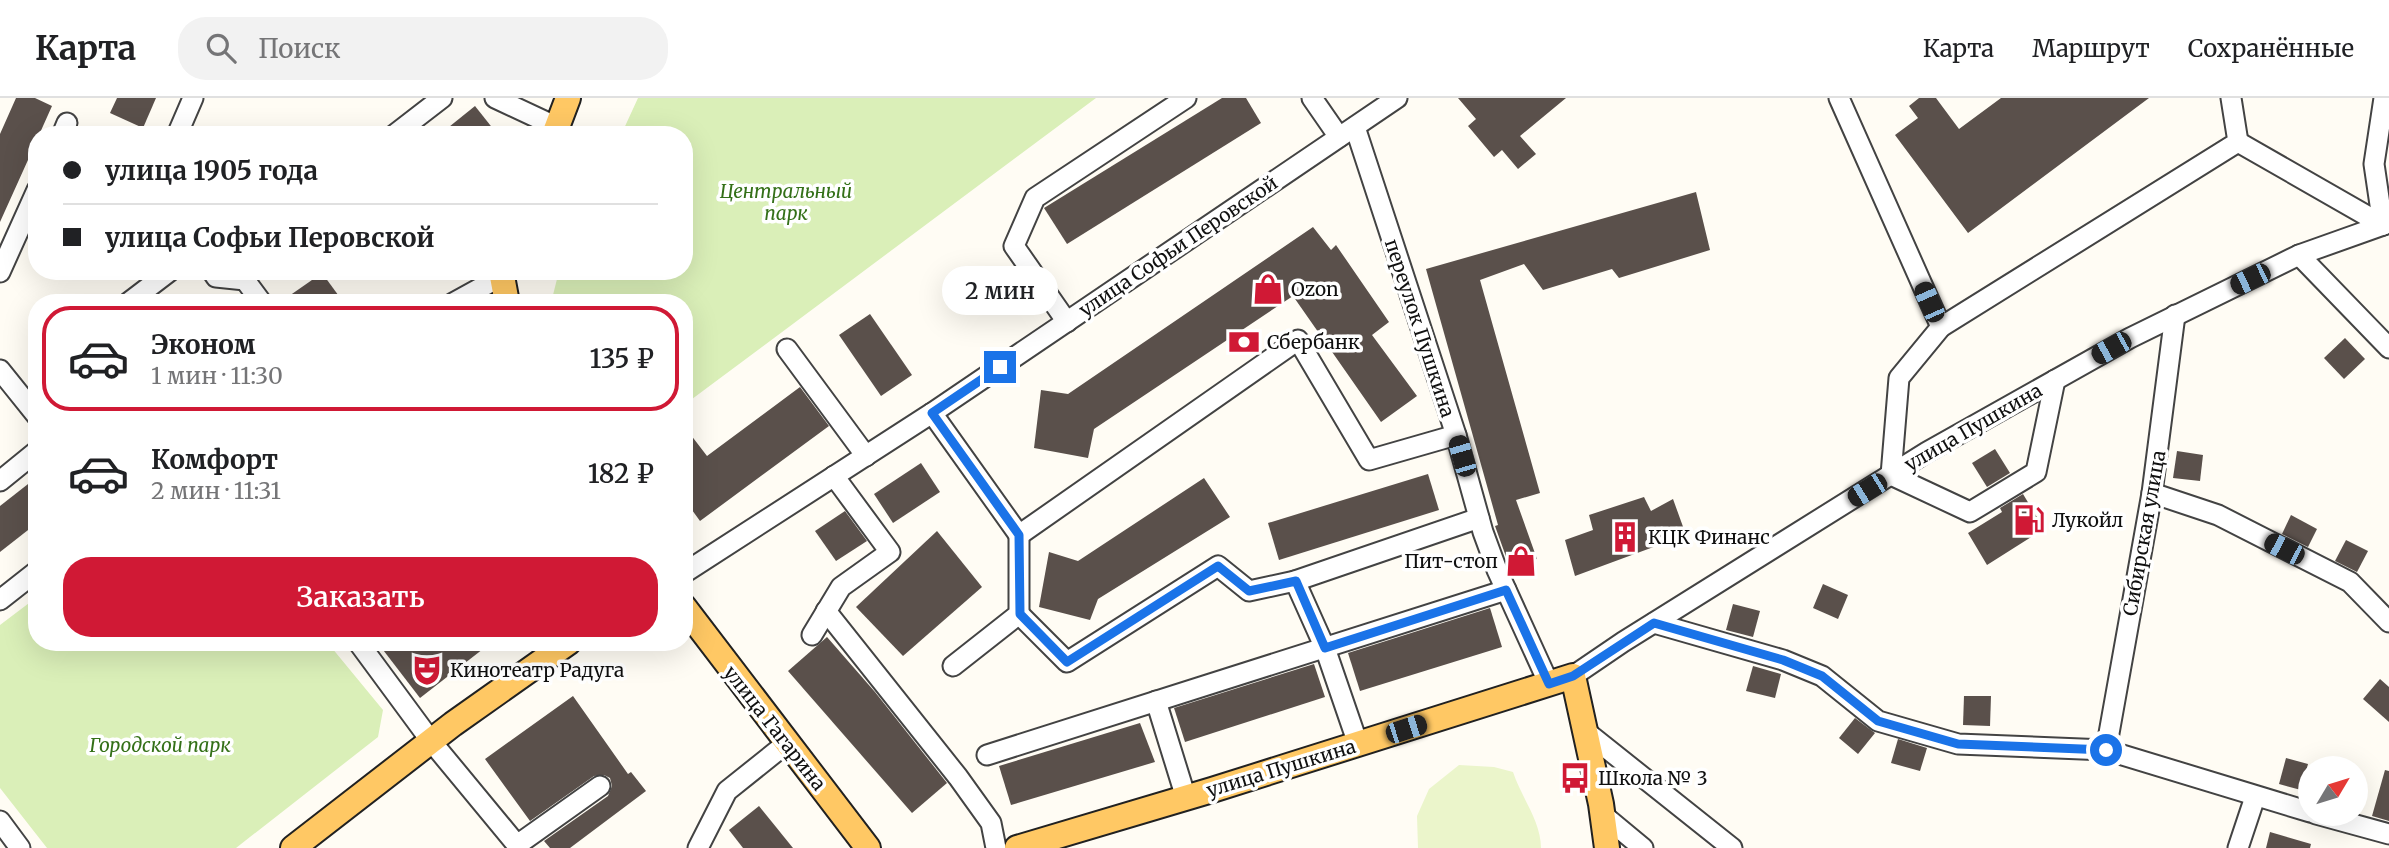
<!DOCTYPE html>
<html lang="ru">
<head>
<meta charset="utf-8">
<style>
	body { margin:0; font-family:Merriweather,serif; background:#f2f2f2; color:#202124; height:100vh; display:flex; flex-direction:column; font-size:26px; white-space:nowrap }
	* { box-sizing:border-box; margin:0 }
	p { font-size:23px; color:#757577 }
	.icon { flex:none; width:38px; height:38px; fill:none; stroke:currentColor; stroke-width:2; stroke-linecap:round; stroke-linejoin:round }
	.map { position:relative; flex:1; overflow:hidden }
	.side { position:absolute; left:28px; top:196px; width:665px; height:357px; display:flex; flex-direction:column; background:#fff; border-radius:28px; box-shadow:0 7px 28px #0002 }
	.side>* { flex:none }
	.banner { position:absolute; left:28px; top:28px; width:665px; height:154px; border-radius:28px; box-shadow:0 7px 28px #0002; display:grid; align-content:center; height:154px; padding:0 35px; background:#fff }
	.needle { width:46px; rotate:52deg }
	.controls { position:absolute; left:2298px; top:658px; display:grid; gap:14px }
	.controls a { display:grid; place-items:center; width:70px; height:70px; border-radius:50%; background:#fff; box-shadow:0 7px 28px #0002; font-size:35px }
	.end { position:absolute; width:32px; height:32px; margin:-16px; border:9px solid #1a73e8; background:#fff; box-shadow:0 0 0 4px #fff }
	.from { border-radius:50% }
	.bubble { position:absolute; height:49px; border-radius:24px; background:#fff; box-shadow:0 7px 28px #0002; font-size:23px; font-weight:600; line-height:49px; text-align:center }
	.car { position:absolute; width:21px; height:42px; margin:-21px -10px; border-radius:9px; box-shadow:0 0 5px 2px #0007; background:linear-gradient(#222 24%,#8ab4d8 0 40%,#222 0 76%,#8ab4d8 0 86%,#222 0) }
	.banner b { display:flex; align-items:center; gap:24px; height:66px; font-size:26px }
	.banner b+b { border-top:2px solid #e0e0e0 }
	.banner i { width:18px; height:18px; background:#202124 }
	ul { padding:12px 0 0; list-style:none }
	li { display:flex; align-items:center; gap:21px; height:105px; margin:0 14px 10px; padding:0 21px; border:4px solid transparent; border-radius:28px }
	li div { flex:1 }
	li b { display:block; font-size:26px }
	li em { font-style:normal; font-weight:600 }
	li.active { border-color:#d01935 }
	li>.icon { width:63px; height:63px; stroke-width:1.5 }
	.primary-button { display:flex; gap:14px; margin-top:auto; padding:14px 35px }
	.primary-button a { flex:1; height:80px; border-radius:28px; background:#d01935; color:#fff; font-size:28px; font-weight:600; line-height:80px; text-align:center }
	header { display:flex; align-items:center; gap:42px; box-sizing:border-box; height:98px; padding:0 35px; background:#fff; border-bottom:2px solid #e0e0e0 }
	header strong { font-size:33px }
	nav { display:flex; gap:38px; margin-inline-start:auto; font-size:24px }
	.search { width:490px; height:63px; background:#f2f2f2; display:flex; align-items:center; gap:18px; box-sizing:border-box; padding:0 24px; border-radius:28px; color:#757577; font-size:26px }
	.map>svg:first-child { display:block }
	.green { fill:#daefb8 }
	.pitch { fill:#ebf5cb }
	.building { fill:#5a504b }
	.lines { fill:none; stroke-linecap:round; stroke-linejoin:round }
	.minor-casing { stroke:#434343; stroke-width:23 }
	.major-casing { stroke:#212121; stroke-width:28 }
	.minor { stroke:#fff; stroke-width:19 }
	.major { stroke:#ffc864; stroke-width:24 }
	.route { stroke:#1a73e8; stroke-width:9 }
	.labels { text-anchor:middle; stroke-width:7; stroke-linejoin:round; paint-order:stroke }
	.park-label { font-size:19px; font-style:italic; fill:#347018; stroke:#fff }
	.street-label { font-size:19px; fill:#101010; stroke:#fff }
	.poi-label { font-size:19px; fill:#101010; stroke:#fff; text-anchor:start }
</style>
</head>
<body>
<header>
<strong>Карта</strong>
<div class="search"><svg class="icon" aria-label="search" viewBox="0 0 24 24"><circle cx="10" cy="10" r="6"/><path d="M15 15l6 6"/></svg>Поиск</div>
<nav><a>Карта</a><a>Маршрут</a><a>Сохранённые</a></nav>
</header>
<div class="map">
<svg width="2389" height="750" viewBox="0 0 2389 750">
	<rect width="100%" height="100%" fill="#fffcf4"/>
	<!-- green -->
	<g class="green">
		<polygon points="638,0 1096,0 684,307 684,205 551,205 559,173 684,173 684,37 621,37"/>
		<polygon points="37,499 37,544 327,544 383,612 378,639 236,750 47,750 0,690 0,527"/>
	</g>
	<!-- pitch -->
	<path class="pitch" d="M1459 667 1494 669 1513 674C1521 699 1541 723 1541 750H1418L1417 718 1429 691Z"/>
	<!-- building -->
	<g class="building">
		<polygon points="16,0 35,0 52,8 39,37 37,37 37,42 0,124 0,36"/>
		<polygon points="117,0 156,0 143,30 110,15"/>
		<polygon points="1222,0 1246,0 1261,25 1067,146 1044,110"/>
		<polygon points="1458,0 1566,0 1520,38 1536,56 1518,71 1502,52 1494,59 1468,28 1476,21"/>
		<polygon points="1919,0 1936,0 1959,31 2001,0 2149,0 1968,135 1895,37 1918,20 1909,8"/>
		<polygon points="475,8 498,37 439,37"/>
		<polygon points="1696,94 1710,152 1619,180 1612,171 1543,192 1524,166 1480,182 1540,395 1516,402 1537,461 1509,467 1495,428 1498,427 1426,171"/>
		<polygon points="1313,129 1331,152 1336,147 1389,224 1372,237 1417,298 1381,324 1293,198 1094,331 1088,360 1034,350 1041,292 1068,296"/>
		<polygon points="322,175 344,205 279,205"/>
		<polygon points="870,216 912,277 881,298 839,237"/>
		<polygon points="2345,240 2365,261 2344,281 2324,260"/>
		<polygon points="800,289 829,328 700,423 684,401 684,328 707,358"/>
		<polygon points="1995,351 2010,375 1987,389 1972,365"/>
		<polygon points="2177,353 2203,357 2200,383 2173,380"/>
		<polygon points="921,365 940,394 893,425 874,396"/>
		<polygon points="1428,376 1439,412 1279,462 1268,425"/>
		<polygon points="37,379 37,425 0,454 0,408"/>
		<polygon points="1204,380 1230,419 1098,501 1090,522 1039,509 1049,454 1078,463"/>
		<polygon points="2023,396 2044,431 1987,467 1968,435 2002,414 2000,410"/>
		<polygon points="1644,399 1651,413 1673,401 1686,437 1575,478 1565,442 1593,432 1589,417"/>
		<polygon points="845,413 867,443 836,463 815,433"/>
		<polygon points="2291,417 2317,431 2308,449 2282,436"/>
		<polygon points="937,433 982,489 903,558 856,509"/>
		<polygon points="2346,442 2368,453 2357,474 2335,463"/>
		<polygon points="1823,486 1848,497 1838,521 1813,510"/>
		<polygon points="1733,506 1760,513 1753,539 1726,532"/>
		<polygon points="1490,510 1502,549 1360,593 1348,555"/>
		<polygon points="827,539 875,594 947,685 912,715 788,573"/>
		<polygon points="377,544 492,544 420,600"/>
		<polygon points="1314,566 1325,599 1185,644 1174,610"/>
		<polygon points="1753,568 1781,576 1775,600 1746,593"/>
		<polygon points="2380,581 2389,589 2389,624 2363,601"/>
		<polygon points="573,598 628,676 631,674 646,693 570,750 550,750 544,743 608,698 612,688 610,680 604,677 594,678 530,723 485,661"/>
		<polygon points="1964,598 1991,598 1990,628 1963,627"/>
		<polygon points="1855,620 1875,635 1858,656 1839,640"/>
		<polygon points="1140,625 1155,664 1011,707 999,668"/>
		<polygon points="1898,641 1927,650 1920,673 1891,665"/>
		<polygon points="2286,660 2308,666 2301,692 2279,686"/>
		<polygon points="2385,672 2389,673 2389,723 2372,718"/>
		<polygon points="759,708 793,750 743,750 729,732"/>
		<polygon points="2270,734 2311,746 2310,750 2266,750"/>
	</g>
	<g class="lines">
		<defs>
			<g id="minor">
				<polyline points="495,0 557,29"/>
				<polyline points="1312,0 1339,39"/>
				<polyline points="1839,0 1941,229 1899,280 1891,377 1970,414 2036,374 2055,282"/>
				<polyline points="1355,29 1456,337 1483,434 1497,472 1549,586"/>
				<polyline points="62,37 67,25"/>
				<polyline points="177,37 193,0"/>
				<polyline points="394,37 442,0"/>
				<polyline points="2238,44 2383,127"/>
				<polyline points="2383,127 2374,66 2384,0"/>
				<polyline points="2299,157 2389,250"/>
				<polyline points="212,173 216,179 245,182"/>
				<polyline points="252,173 245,182 262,205"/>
				<polyline points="0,174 37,92"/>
				<polyline points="128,205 170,173"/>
				<polyline points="453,205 502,178"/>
				<polyline points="1067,224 1014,148 1035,100 1186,0"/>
				<polyline points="1941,229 2238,44 2231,0"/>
				<polyline points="787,251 866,358"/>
				<polyline points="0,272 37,318"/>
				<polyline points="932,315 1019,437 1298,242 1369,362 1456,337"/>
				<polyline points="0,383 37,353"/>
				<polyline points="2152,395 2218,417 2350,484 2389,524"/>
				<polyline points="684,475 932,315 1397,0"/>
				<polyline points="1295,483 1479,420"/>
				<polyline points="0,502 37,473"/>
				<polyline points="826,513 958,679 991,725 996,750"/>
				<polyline points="1019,516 1067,564 1218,468 1249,493 1295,483 1325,550 1358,646"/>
				<polyline points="1654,525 1783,562 1822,578 1878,623 1958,646 2106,652 2310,714"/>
				<polyline points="812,537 841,489 890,454 834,378"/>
				<polyline points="358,544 431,643 517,747 600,688"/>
				<polyline points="953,568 1019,516 1019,437"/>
				<polyline points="1573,578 1623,544 1927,354 2130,240 2299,157 2389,125"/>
				<polyline points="1156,603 1186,700"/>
				<polyline points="1585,633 1732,750"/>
				<polyline points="2106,652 2152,395 2175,217"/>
				<polyline points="987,657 1506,492"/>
				<polyline points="1602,716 1643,750"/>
				<polyline points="2316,716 2389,736"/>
				<polyline points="0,723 20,750"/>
				<polyline points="698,750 727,693 787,645"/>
				<polyline points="2238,750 2255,699"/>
			</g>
			<g id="major">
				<polyline points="554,37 568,0"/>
				<polyline points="504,173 502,178 507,205"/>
				<polyline points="684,509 868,750"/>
				<polyline points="293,750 453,626 569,544"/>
				<polyline points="1017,750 1212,692 1573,578 1601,706 1607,750"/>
			</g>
		</defs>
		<!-- minor casing -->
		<use href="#minor" class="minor-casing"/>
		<!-- major casing -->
		<use href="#major" class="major-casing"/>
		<!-- minor -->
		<use href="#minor" class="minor"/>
		<!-- major -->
		<use href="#major" class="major"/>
	</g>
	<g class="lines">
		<!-- route -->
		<polyline class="route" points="1000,269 932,315 1019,437 1020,516 1067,564 1218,468 1249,493 1296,483 1325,550 1506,492 1549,586 1573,578 1654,525 1783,562 1822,578 1878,623 1958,646 2106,652"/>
	</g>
	<!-- icons -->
	<defs>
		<symbol id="shop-bare" viewBox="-9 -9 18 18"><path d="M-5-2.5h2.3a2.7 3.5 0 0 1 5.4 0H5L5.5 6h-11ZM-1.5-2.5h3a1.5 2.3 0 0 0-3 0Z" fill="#d01935" stroke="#fff" stroke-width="2.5" paint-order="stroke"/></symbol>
		<symbol id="bank-bare" viewBox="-9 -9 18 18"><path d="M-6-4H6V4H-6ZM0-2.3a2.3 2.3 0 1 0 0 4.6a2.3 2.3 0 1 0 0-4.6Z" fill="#d01935" stroke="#fff" stroke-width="2.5" paint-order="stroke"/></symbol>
		<symbol id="fuel-bare" viewBox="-9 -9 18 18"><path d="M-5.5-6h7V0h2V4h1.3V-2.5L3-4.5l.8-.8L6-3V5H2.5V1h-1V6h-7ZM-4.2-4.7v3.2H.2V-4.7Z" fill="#d01935" stroke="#fff" stroke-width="2.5" paint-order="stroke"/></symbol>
		<symbol id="building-bare" viewBox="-9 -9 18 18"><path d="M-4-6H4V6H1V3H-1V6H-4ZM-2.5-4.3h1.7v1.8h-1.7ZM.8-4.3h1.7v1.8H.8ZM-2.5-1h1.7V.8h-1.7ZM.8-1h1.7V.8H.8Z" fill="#d01935" stroke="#fff" stroke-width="2.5" paint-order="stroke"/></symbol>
		<symbol id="theatre-bare" viewBox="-9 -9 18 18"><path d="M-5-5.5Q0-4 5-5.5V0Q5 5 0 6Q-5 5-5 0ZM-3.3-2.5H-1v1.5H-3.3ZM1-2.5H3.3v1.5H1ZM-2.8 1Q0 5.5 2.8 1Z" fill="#d01935" stroke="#fff" stroke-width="2.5" paint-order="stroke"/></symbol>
		<symbol id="bus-bare" viewBox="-9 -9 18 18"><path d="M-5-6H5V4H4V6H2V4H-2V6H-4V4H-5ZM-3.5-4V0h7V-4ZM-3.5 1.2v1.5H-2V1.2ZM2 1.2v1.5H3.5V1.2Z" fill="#d01935" stroke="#fff" stroke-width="2.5" paint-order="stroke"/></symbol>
	</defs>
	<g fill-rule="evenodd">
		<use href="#shop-bare" x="1246" y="169" width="44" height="44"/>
		<use href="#bank-bare" x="1222" y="222" width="44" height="44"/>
		<use href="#fuel-bare" x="2007" y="400" width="44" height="44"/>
		<use href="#building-bare" x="1603" y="417" width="44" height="44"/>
		<use href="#shop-bare" x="1499" y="441" width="44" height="44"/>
		<use href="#theatre-bare" x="405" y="550" width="44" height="44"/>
		<use href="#bus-bare" x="1553" y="658" width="44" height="44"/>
	</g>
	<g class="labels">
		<!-- park labels -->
		<g class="park-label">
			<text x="786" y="100">Центральный<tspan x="786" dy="22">парк</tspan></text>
			<text x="160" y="654">Городской парк</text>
		</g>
		<!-- street labels -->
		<g class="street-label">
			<text transform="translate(1178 148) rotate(-34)" y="7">улица Софьи Перовской</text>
			<text transform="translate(1420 230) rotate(72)" y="7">переулок Пушкина</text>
			<text transform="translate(1973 329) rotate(-30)" y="7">улица Пушкина</text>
			<text transform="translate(2144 435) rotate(-80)" y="7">Сибирская улица</text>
			<text transform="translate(775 630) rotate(52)" y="7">улица Гагарина</text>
			<text transform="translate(1281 670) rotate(-17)" y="7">улица Пушкина</text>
		</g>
		<!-- poi labels -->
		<g class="poi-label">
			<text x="1291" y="198">Ozon</text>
			<text x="1267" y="251">Сбербанк</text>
			<text x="2052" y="429">Лукойл</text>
			<text x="1648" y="446">КЦК Финанс</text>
			<text x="1498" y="470" text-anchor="end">Пит-стоп</text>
			<text x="450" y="579">Кинотеатр Радуга</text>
			<text x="1598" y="687">Школа № 3</text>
		</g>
	</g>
</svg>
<div class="controls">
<a><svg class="needle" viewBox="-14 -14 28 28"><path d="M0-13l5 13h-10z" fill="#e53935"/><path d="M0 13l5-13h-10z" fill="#757577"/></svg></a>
</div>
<i class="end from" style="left:2106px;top:652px"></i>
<i class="end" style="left:1000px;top:269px"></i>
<div class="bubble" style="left:942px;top:168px;width:116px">2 мин</div>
<i class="car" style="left:2250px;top:181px;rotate:244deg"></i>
<i class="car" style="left:1929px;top:204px;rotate:336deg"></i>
<i class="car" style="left:2111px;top:250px;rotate:241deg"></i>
<i class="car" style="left:1462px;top:358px;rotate:344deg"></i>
<i class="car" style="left:1867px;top:392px;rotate:238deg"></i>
<i class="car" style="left:2284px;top:451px;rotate:297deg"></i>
<i class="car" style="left:1406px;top:631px;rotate:72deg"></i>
<div class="banner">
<b><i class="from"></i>улица 1905 года</b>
<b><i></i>улица Софьи Перовской</b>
</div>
<section class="side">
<ul>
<li class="active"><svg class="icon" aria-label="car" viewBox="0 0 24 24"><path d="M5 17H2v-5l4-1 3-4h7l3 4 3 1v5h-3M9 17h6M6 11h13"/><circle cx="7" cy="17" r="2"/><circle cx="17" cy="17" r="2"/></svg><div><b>Эконом</b><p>1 мин · 11:30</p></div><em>135 ₽</em></li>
<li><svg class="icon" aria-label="car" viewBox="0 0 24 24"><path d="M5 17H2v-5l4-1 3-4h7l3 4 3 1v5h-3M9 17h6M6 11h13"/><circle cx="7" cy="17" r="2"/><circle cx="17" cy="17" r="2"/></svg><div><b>Комфорт</b><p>2 мин · 11:31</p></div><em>182 ₽</em></li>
</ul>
<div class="primary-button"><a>Заказать</a></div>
</section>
</div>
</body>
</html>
